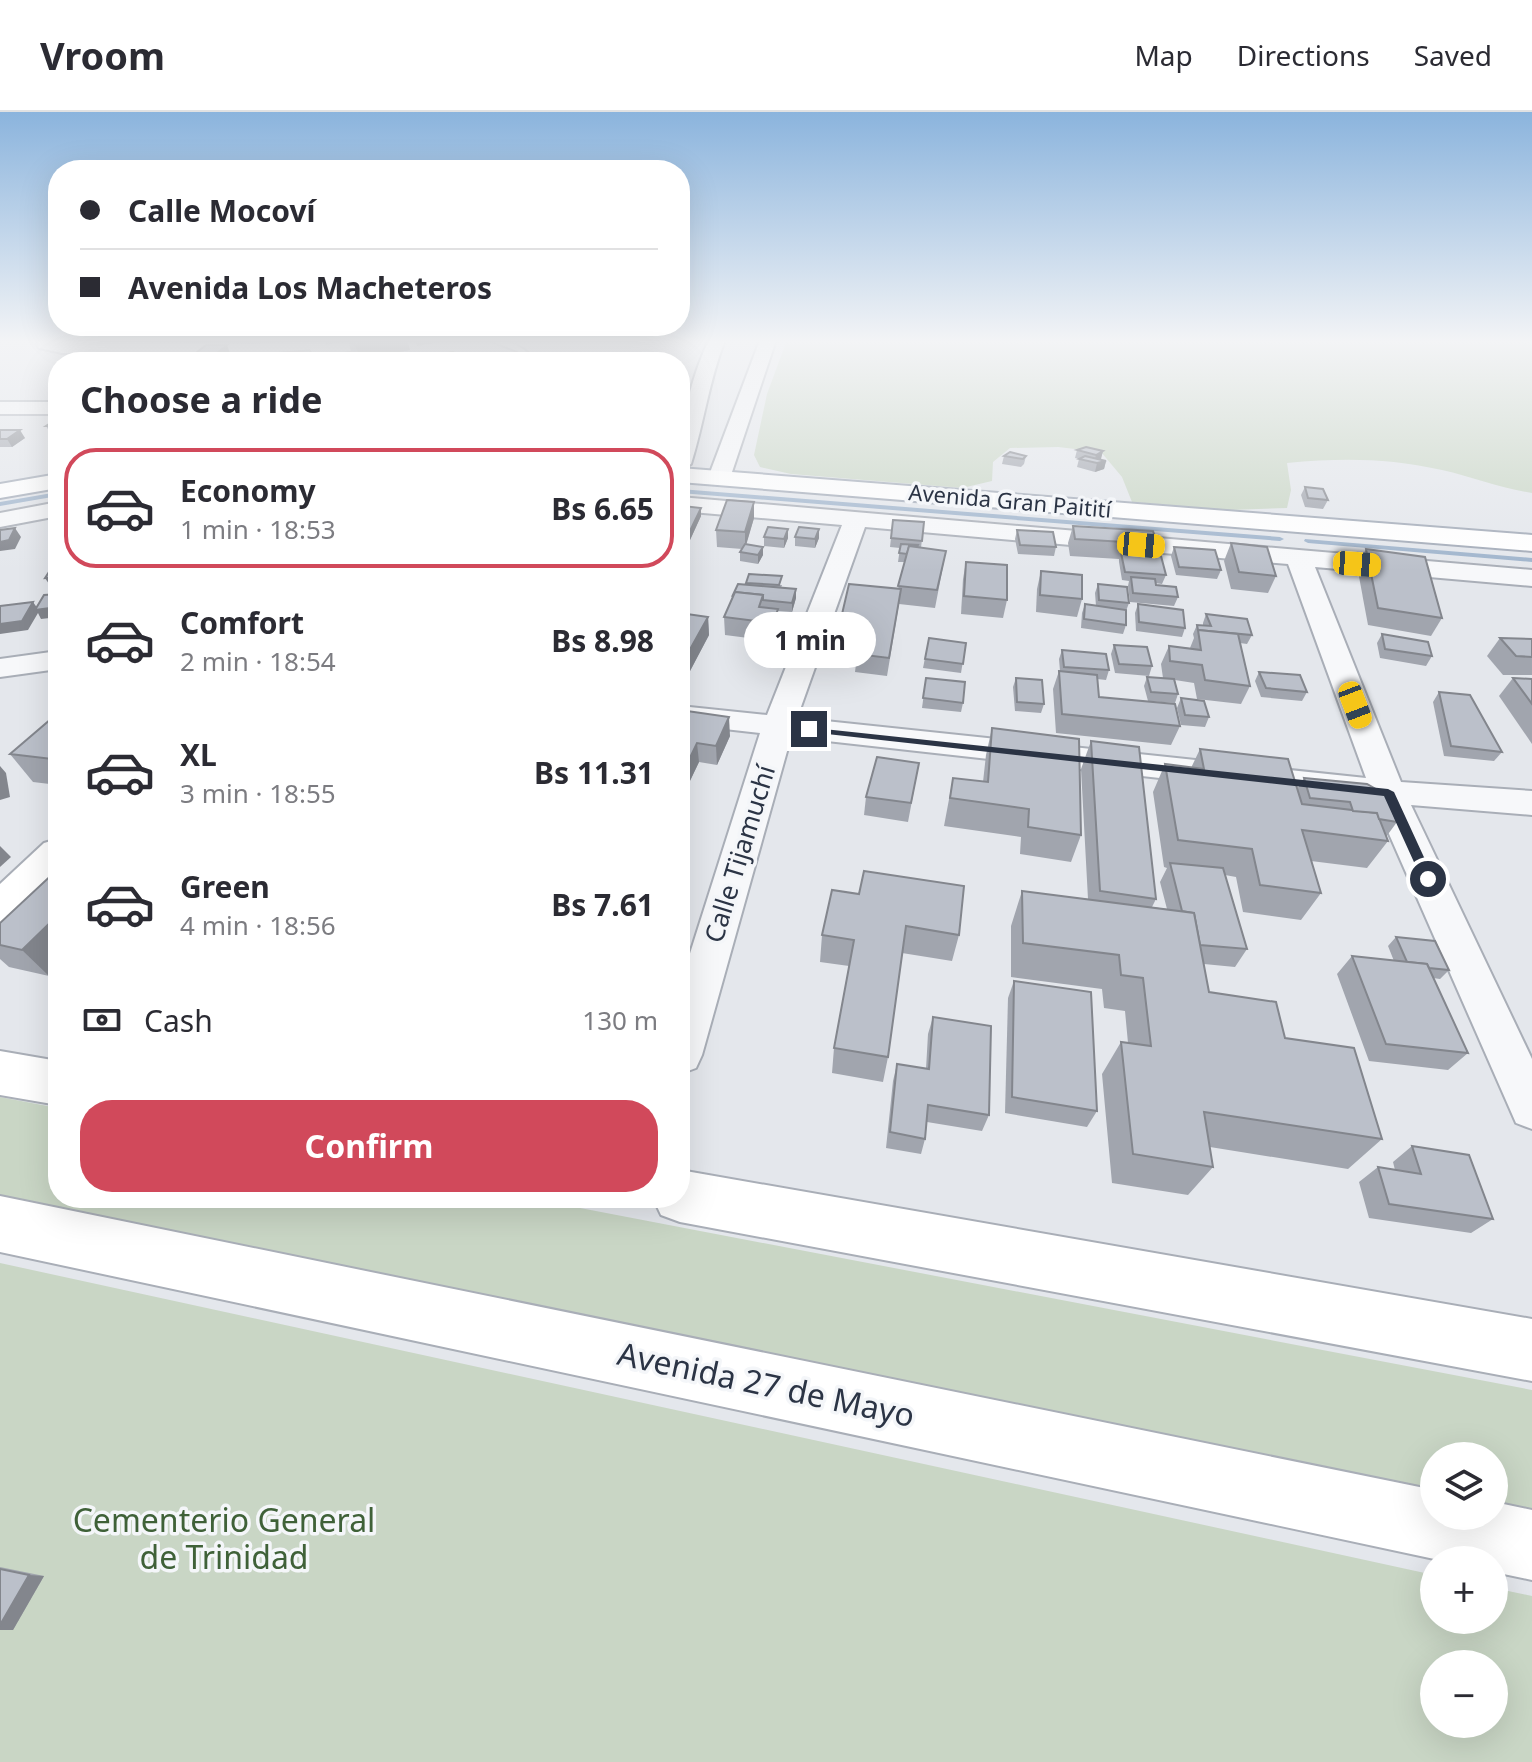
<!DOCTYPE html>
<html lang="en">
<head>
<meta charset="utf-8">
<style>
	body { margin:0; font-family:"Noto Sans",sans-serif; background:#f2f2f3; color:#2b2b33; height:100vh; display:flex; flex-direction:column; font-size:30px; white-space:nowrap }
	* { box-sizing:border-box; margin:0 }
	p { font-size:26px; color:#7c7c81 }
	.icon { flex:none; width:44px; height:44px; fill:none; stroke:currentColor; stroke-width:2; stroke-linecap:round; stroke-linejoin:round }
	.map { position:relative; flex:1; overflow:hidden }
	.side { position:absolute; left:48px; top:240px; width:642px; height:856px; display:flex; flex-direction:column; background:#fff; border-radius:32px; box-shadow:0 8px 32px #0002 }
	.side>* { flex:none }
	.top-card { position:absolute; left:48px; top:48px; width:642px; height:176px; border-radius:32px; box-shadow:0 8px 32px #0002; display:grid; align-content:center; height:176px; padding:0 32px; background:#fff }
	.buttons { position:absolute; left:1420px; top:1330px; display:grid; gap:16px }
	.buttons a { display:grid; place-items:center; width:88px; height:88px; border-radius:50%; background:#fff; box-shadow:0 8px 32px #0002; font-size:40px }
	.end { position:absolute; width:36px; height:36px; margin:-18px; border:10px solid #2b3445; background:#fff; box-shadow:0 0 0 4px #fff }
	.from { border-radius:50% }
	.bubble { position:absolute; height:56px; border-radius:28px; background:#fff; box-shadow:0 8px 32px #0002; font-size:26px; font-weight:700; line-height:56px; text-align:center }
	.car { position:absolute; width:24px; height:48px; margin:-24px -12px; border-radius:10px; box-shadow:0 0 6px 2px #0007; background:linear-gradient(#f5c518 24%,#345 0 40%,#f5c518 0 76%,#345 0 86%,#f5c518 0) }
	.top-card b { display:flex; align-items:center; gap:28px; height:76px; font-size:30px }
	.top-card b+b { border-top:2px solid #e1e1e2 }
	.top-card i { width:20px; height:20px; background:#2b2b33 }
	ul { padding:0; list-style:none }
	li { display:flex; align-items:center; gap:24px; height:120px; margin:0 16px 12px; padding:0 16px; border:4px solid transparent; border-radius:32px }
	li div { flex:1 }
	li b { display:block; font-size:30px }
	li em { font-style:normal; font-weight:700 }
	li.active { border-color:#d1495b }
	li>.icon { width:72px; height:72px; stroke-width:1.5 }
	h2 { padding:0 32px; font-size:36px; line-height:96px }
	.pay { display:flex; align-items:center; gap:20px; height:88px; padding:0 32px; font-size:30px }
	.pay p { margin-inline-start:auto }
	.cta { display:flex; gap:16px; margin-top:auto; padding:16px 32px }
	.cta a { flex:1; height:92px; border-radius:32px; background:#d1495b; color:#fff; font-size:32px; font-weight:700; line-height:92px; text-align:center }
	header { display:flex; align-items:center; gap:48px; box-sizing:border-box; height:112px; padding:0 40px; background:#fff; border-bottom:2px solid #e1e1e2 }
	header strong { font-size:38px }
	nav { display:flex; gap:44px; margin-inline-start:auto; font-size:28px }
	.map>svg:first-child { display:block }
	.green { fill:#c9d6c5; fill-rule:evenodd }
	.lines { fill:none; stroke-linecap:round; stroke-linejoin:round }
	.stream { fill:#9fb4cc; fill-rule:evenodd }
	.lane-casing { stroke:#a9aeb7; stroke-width:4 }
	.street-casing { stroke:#a9aeb7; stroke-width:4 }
	.secondary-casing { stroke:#a9aeb7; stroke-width:4 }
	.primary-casing { stroke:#a3abb8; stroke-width:4 }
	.lane { fill:#f7f8fa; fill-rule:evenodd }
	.street { fill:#f7f8fa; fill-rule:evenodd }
	.secondary { fill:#fff; fill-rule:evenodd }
	.primary { fill:#fff; fill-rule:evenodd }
	.wall { fill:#a1a5ae }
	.shaded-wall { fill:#83868d }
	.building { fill:#bbc0ca; stroke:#83868d; stroke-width:2 }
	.route { fill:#2b3445 }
	.labels { text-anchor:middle; stroke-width:7; stroke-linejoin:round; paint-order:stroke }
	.far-street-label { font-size:22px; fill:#2b3445; stroke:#f4f6f9 }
	.street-label { font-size:26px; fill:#2b3445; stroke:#f4f6f9 }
	.near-street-label { font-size:32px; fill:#2b3445; stroke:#f4f6f9 }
	.near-park-label { font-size:32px; fill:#3f6138; stroke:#f4f6f9 }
</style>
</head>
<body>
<header>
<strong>Vroom</strong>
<nav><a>Map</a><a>Directions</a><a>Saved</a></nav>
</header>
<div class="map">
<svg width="1532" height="1650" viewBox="0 0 1532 1650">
	<rect width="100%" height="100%" fill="#e4e7ec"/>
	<!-- green -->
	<g class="green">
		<path d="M787 228H1532V381C1500 376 1473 365 1442 358 1386 346 1343 346 1287 351L1291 378 1287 396 1230 398 1132 390 1122 365 1101 340 1058 335 1010 336 993 350 992 369 962 376 791 362 760 355 754 343 767 282Z"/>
		<polygon points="0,985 58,996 58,1086 528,1086 1532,1278 1532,1398 1494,1390 1494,1344 1434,1344 1434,1378 0,1087"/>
		<path d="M0 1151 1434 1463V1508H1494V1476L1532 1484V1650H0ZM1434 1552H1494V1612H1434Z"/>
	</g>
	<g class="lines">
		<!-- stream -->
		<g class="stream">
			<polygon points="680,377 1280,425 1284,427 1280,429 680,381"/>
			<polygon points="58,380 58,384 0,394 0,390"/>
			<polygon points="1305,427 1532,446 1532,450 1308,431 1304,429"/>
		</g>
		<defs>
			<path id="lane" d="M489 228C509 227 524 235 537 250H528L517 239Z"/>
			<g id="street">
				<polygon points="40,228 254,232 319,228 324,233 357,228 394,228 386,233 320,244 314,243 313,237 254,242 62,241 39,236 37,232"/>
				<path d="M709 228H725C709 268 704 311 691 352L680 358C680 314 690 268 709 228Z"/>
				<polygon points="760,228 776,228 730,366 727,371 711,371 708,366"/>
				<rect x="0" y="290" width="58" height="12"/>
				<path d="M680 385 1532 458V474L1315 455 1401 670 1532 679V703L1411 693 1532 947V1017L1516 1011 1375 690 791 625 702 943 696 956 680 962V873L760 621 680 612V594L767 603 842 413 680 399ZM865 415 1288 452 1366 666 797 606Z"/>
				<polygon points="58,390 58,404 0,415 0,401"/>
				<polygon points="58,539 58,557 0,565 0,547"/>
			</g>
			<g id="secondary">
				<polygon points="305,228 323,228 337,250 317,250"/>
				<polygon points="58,727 58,765 15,808 0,813 0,772 44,731"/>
				<polygon points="0,939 58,949 58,993 0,983"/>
				<polygon points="680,1058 1532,1207 1532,1269 680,1110 661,1103 653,1086 680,1086"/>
				<polygon points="0,1084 1434,1378 1434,1404 1494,1404 1494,1390 1532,1398 1532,1468 1494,1460 1494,1448 1439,1448 0,1140"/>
			</g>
			<g id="primary">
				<polygon points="680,356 1532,423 1532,439 680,370"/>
				<polygon points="58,362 58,376 0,386 0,372"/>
			</g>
		</defs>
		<!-- lane casing -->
		<use href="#lane" class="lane-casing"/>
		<!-- street casing -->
		<use href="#street" class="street-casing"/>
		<!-- secondary casing -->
		<use href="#secondary" class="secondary-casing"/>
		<!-- primary casing -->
		<use href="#primary" class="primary-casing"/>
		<!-- lane -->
		<use href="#lane" class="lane"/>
		<!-- street -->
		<use href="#street" class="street"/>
		<!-- secondary -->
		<use href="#secondary" class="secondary"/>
		<!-- primary -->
		<use href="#primary" class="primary"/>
	</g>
	<!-- wall -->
	<g class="wall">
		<polygon points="55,228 77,228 74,230 56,229"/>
		<polygon points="125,228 143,228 139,230 126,230"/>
		<polygon points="151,228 168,228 165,229 152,229"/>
		<polygon points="175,228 199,228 194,230 176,230"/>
		<polygon points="348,228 407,228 410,238 360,247 351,239"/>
		<polygon points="196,241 230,241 220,248 199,248"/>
		<polygon points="58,306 58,330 56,330 46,314"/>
		<polygon points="0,318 25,326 12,335 0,335"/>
		<polygon points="1077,338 1103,339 1100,348 1106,349 1104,357 1095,360 1077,355 1079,347 1075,346"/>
		<polygon points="1004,344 1026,344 1024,352 1021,355 1002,352"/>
		<polygon points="1305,375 1328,388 1323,397 1305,395 1301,383"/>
		<polygon points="701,396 701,404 690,428 680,427 680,400"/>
		<polygon points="754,406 746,432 763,443 758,452 740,449 740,440 742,437 717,435 716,418"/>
		<polygon points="893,408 924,410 921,436 946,439 935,496 899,492 887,564 855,560 858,535 837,533 839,515 898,477 905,450 898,450 900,436 890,435"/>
		<polygon points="1073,414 1157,432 1153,443 1166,463 1162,472 1155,471 1156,473 1178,485 1174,494 1130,490 1128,474 1129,469 1122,468 1119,450 1119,447 1070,444 1068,431"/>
		<polygon points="788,417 788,426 784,436 764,434 764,425"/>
		<polygon points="819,417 819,426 815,436 795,434 795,425"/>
		<polygon points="1017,418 1056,435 1054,444 1018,442 1015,427"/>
		<polygon points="1231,431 1276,464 1268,481 1231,477 1224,449"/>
		<polygon points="1174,435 1221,458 1217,467 1176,463 1171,444"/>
		<polygon points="1366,437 1442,506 1431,524 1368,513 1357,454"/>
		<polygon points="966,450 1007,488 1003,506 961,502 963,467"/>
		<polygon points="1041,459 1082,487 1077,505 1036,500 1037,477"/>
		<polygon points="746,471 782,473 781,476 796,477 796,486 792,500 778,499 778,515 773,529 725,523 724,505"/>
		<polygon points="1098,472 1129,491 1126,499 1126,513 1123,522 1081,516 1082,501 1085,492 1096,494 1095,481"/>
		<polygon points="680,484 683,484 685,502 708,505 709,523 690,559 680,558"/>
		<polygon points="1138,492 1185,516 1182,525 1136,519 1135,501"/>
		<polygon points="1206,502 1252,523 1247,532 1240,531 1250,574 1241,592 1197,587 1194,571 1175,568 1178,582 1175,591 1148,589 1144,574 1147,565 1163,566 1161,552 1169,534 1190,536 1194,526 1193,522 1197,513 1203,513 1203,511"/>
		<polygon points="1382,522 1432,544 1426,554 1380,546 1377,531"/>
		<polygon points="929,526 966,531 961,561 923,556"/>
		<polygon points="1500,526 1532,527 1532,563 1503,563 1487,544"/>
		<polygon points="1114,533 1152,554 1149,564 1115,561 1111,542"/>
		<polygon points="1062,538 1109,558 1106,568 1097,567 1099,585 1180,614 1171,633 1056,621 1053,577 1059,559 1060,559 1059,547"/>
		<polygon points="1259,560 1307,580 1302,589 1261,585 1255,569"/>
		<polygon points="926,566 963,591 961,600 922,596"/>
		<polygon points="1016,566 1044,592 1041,601 1015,599 1013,575"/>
		<polygon points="1513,566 1532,567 1532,632 1499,584"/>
		<polygon points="1439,580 1502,640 1494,649 1444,644 1433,590"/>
		<polygon points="1181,586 1209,605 1205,615 1181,613 1177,596"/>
		<polygon points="58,601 58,673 33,670 10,642"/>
		<polygon points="680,613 730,624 717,653 699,650 688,673 680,672"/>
		<polygon points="992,616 1081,723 1071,750 1020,742 1021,725 944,714 953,666 983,670 986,643"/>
		<polygon points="1091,629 1156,787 1152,795 1167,797 1160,770 1167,756 1164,755 1153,680 1165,652 1191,656 1200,637 1297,677 1304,666 1397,710 1386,725 1388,729 1367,756 1311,749 1321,781 1301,808 1243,800 1236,765 1225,763 1247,837 1235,855 1204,852 1209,880 1285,926 1382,1027 1348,1057 1210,1035 1213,1055 1188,1083 1112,1071 1102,962 1121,930 1128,931 1125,899 1104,896 1102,877 1011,865 1011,814 1022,779 1088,787 1081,657"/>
		<polygon points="919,651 908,710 864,703 866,685"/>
		<polygon points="58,757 58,855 49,864 9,855 0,847 0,811"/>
		<polygon points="832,778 959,823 952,849 902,841 888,945 883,970 832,961 834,936 849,854 820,850 822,823"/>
		<polygon points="1396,825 1449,858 1440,867 1433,866 1468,941 1448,958 1369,949 1337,862 1352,844 1394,849 1388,834"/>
		<polygon points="1014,869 1097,999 1087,1015 1005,1001 1008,886"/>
		<polygon points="933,905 989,1003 982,1019 927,1010 925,1027 921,1042 886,1036 893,969 897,952 926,957 928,922"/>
		<polygon points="1412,1034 1493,1107 1471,1121 1369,1106 1359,1070 1378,1055 1395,1058 1393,1050"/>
		<polygon points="0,1455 44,1464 13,1518 0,1518"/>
	</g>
	<!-- shaded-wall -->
	<g class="shaded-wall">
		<polygon points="384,228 407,228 410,238 360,247 355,233"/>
		<polygon points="415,228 450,228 417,234"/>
		<polygon points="227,233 230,241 220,248 217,241"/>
		<polygon points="20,318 25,326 12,335 7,327"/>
		<polygon points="1103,339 1101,347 1094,351 1096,343"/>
		<polygon points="1106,349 1104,357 1095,360 1097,351"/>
		<polygon points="754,390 754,406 745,437 745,420"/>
		<polygon points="701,396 701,404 690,428 690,419"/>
		<polygon points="15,416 21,425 15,437 0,439 0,430"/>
		<polygon points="788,417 788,426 784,436 784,427"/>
		<polygon points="819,417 819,426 815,436 815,427"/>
		<polygon points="684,434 684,443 680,450 680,440"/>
		<polygon points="763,435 763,443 758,452 758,443"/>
		<polygon points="58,465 58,484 57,484 45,466"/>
		<polygon points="796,477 796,486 792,500 792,491"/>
		<polygon points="683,484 685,502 680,510 680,489"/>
		<polygon points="33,490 38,497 58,495 58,505 41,507 38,501 28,518 0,522 0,512"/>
		<polygon points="778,497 778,515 773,529 773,511"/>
		<polygon points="708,505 709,523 690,559 688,541"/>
		<polygon points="729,605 730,624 717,653 716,634"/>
		<polygon points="697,631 699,650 688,673 686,654"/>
		<polygon points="58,642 58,654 52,647"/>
		<polygon points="0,654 6,661 10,685 0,688"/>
		<polygon points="0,734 11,745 0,755"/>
		<polygon points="58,803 58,855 49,864 22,838"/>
		<polygon points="29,1463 44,1464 13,1518 0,1518 0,1513"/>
	</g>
	<!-- building -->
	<g class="building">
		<polygon points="350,228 384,228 355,233"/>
		<polygon points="206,233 227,233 217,241 196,241"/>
		<polygon points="453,240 466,250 396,250"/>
		<polygon points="425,241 429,244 415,247 410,243"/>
		<polygon points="197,248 208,248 205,250 194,250"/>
		<polygon points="58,306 58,314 46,314"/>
		<polygon points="0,318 20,318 7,327 0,327"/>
		<polygon points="1086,335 1103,339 1096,343 1077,338"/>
		<polygon points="1010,340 1026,344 1023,347 1004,344"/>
		<polygon points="1085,344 1106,349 1097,351 1079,347"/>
		<polygon points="1305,375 1323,377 1328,388 1308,386"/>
		<polygon points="727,388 754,390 745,420 716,418"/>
		<polygon points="683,394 701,396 690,419 680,418 680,400"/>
		<polygon points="893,408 924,410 922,429 891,426"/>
		<polygon points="1073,414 1153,419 1157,432 1075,427"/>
		<polygon points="768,415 788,417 784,427 764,425"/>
		<polygon points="799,415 819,417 815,427 795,425"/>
		<polygon points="15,416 9,428 0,430 0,418"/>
		<polygon points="1017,418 1053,420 1056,435 1020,433"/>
		<polygon points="1231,431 1267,435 1276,464 1239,460"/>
		<polygon points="745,432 763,435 758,443 740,440"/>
		<polygon points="901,432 918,433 917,435 909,434 907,442 899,441"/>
		<polygon points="909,434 946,439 937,478 898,474"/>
		<polygon points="1174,435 1215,438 1221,458 1179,455"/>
		<polygon points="1366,437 1425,445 1442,506 1378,496"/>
		<polygon points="1121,441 1161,444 1166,463 1125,460"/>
		<polygon points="58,446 58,465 45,466"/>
		<polygon points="966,450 1007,453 1007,488 964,484"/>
		<polygon points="1041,459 1082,463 1082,487 1040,483"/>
		<polygon points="749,462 782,464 779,473 746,471"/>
		<polygon points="1131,465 1155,467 1156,473 1176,475 1178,485 1133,481"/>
		<polygon points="738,472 796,477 792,491 763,488 763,483 735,480 732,485"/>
		<polygon points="849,472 901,477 889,546 856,542 861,517 839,515"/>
		<polygon points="1098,472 1127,475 1129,491 1099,488"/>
		<polygon points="735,480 763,483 759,495 778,497 773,511 724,505"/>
		<polygon points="58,482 58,495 35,498 44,483"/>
		<polygon points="33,490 22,509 0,512 0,494"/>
		<polygon points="1085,492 1126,498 1126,513 1084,507"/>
		<polygon points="1138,492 1183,498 1185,516 1139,510"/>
		<polygon points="680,501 708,505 688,541 680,540"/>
		<polygon points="1206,502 1247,507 1252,523 1198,518 1197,513 1211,514"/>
		<polygon points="1198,518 1238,522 1250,574 1205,568 1202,553 1170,549 1169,534 1201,538"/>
		<polygon points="1382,522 1428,530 1432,544 1385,537"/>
		<polygon points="929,526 966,531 963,552 925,547"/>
		<polygon points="1500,526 1532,527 1532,545 1516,544"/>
		<polygon points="1114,533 1147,535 1152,554 1119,552"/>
		<polygon points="1062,538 1106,542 1109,558 1064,555"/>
		<polygon points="1059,559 1097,563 1099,585 1175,592 1180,614 1062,602"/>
		<polygon points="1259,560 1300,563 1307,580 1266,576"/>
		<polygon points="1147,565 1174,567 1178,582 1151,580"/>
		<polygon points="926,566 965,570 963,591 923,586"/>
		<polygon points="1016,566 1042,568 1044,592 1017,590"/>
		<polygon points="1513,566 1532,567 1532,592"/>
		<polygon points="1439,580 1470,583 1502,640 1451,634"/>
		<polygon points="1181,586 1204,589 1209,605 1185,603"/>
		<polygon points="687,599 729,605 716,634 697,631 686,654 680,653 680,613"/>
		<polygon points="58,601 58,642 52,647 10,642"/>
		<polygon points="992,616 1079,627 1081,723 1028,715 1029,697 950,686 953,666 988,670"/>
		<polygon points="1091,629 1139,635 1156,787 1100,779"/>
		<polygon points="1200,637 1288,647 1302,692 1377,701 1388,729 1302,718 1321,781 1260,773 1252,737 1178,728 1165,652 1204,657"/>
		<polygon points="877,645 919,651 911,691 866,685"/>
		<polygon points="1304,666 1367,672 1386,683 1397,710 1379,707 1377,701 1353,699 1350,690 1310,686"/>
		<polygon points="1170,751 1223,756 1247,837 1200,833 1194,801 1182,799"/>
		<polygon points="58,757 58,803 22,838 0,833 0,811"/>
		<polygon points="864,759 964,774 959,823 906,814 888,945 834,936 854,828 822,823 832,778 859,782"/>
		<polygon points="1022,779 1194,801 1209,880 1276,890 1285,926 1354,936 1382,1027 1204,1000 1213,1055 1133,1042 1121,930 1151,934 1143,866 1121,863 1119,843 1023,831"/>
		<polygon points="1396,825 1435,829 1449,858 1429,856 1427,852 1407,850"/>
		<polygon points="1352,844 1427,852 1468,941 1386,932"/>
		<polygon points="1014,869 1091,880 1097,999 1012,985"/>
		<polygon points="933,905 991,914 989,1003 928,993 925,1027 890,1020 897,952 929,957"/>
		<polygon points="1412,1034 1469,1043 1493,1107 1389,1092 1378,1055 1421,1062"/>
		<polygon points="0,1457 29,1463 0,1513"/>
	</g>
	<!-- sky -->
	<linearGradient id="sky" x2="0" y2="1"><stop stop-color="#8bb4dd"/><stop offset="0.5" stop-color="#f3f4f6"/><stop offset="1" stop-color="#f3f4f6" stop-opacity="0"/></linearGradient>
	<rect width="1532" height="459" fill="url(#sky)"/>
	<!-- route -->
	<polygon class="route" points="805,615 1388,677 1394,680 1434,767 1423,770 1384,684 809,620"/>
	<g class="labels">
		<!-- far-street labels -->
		<g class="far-street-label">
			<text transform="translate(1010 389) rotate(5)" y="8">Avenida Gran Paitití</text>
		</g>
		<!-- street labels -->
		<g class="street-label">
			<text transform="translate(740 742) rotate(-73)" y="9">Calle Tijamuchí</text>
		</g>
		<!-- near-street labels -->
		<g class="near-street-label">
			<text transform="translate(766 1273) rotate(12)" y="11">Avenida 27 de Mayo</text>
		</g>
		<!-- near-park labels -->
		<g class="near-park-label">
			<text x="224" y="1420">Cementerio General<tspan x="224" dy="37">de Trinidad</tspan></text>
		</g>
	</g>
</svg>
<div class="buttons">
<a><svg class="icon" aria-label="layers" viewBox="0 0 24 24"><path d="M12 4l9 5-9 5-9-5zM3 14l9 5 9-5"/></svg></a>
<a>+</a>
<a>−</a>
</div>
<i class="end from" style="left:1428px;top:767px"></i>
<i class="end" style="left:809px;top:617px"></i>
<div class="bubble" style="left:744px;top:500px;width:132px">1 min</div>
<i class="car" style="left:1141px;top:433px;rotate:95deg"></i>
<i class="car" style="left:1357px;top:452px;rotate:94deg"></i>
<i class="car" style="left:1355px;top:593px;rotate:159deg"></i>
<div class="top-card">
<b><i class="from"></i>Calle Mocoví</b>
<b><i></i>Avenida Los Macheteros</b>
</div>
<section class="side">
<h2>Choose a ride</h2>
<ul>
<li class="active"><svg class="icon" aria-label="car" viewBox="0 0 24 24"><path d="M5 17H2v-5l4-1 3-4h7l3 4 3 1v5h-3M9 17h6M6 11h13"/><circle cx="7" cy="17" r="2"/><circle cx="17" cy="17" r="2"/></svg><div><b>Economy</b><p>1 min · 18:53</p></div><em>Bs 6.65</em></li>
<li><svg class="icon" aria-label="car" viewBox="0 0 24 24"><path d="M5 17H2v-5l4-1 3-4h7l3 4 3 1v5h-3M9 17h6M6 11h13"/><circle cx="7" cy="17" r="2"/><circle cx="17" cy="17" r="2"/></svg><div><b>Comfort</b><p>2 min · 18:54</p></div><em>Bs 8.98</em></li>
<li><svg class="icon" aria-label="car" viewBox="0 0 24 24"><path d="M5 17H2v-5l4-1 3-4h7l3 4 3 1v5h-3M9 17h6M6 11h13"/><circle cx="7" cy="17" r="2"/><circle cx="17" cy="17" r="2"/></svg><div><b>XL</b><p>3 min · 18:55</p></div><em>Bs 11.31</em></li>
<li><svg class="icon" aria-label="car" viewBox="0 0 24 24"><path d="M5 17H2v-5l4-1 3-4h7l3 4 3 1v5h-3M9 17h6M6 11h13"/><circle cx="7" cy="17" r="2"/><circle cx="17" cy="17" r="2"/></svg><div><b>Green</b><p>4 min · 18:56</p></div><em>Bs 7.61</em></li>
</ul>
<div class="pay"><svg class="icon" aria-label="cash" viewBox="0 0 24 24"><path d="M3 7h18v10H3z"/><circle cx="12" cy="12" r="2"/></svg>Cash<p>130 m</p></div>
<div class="cta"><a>Confirm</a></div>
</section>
</div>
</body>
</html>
